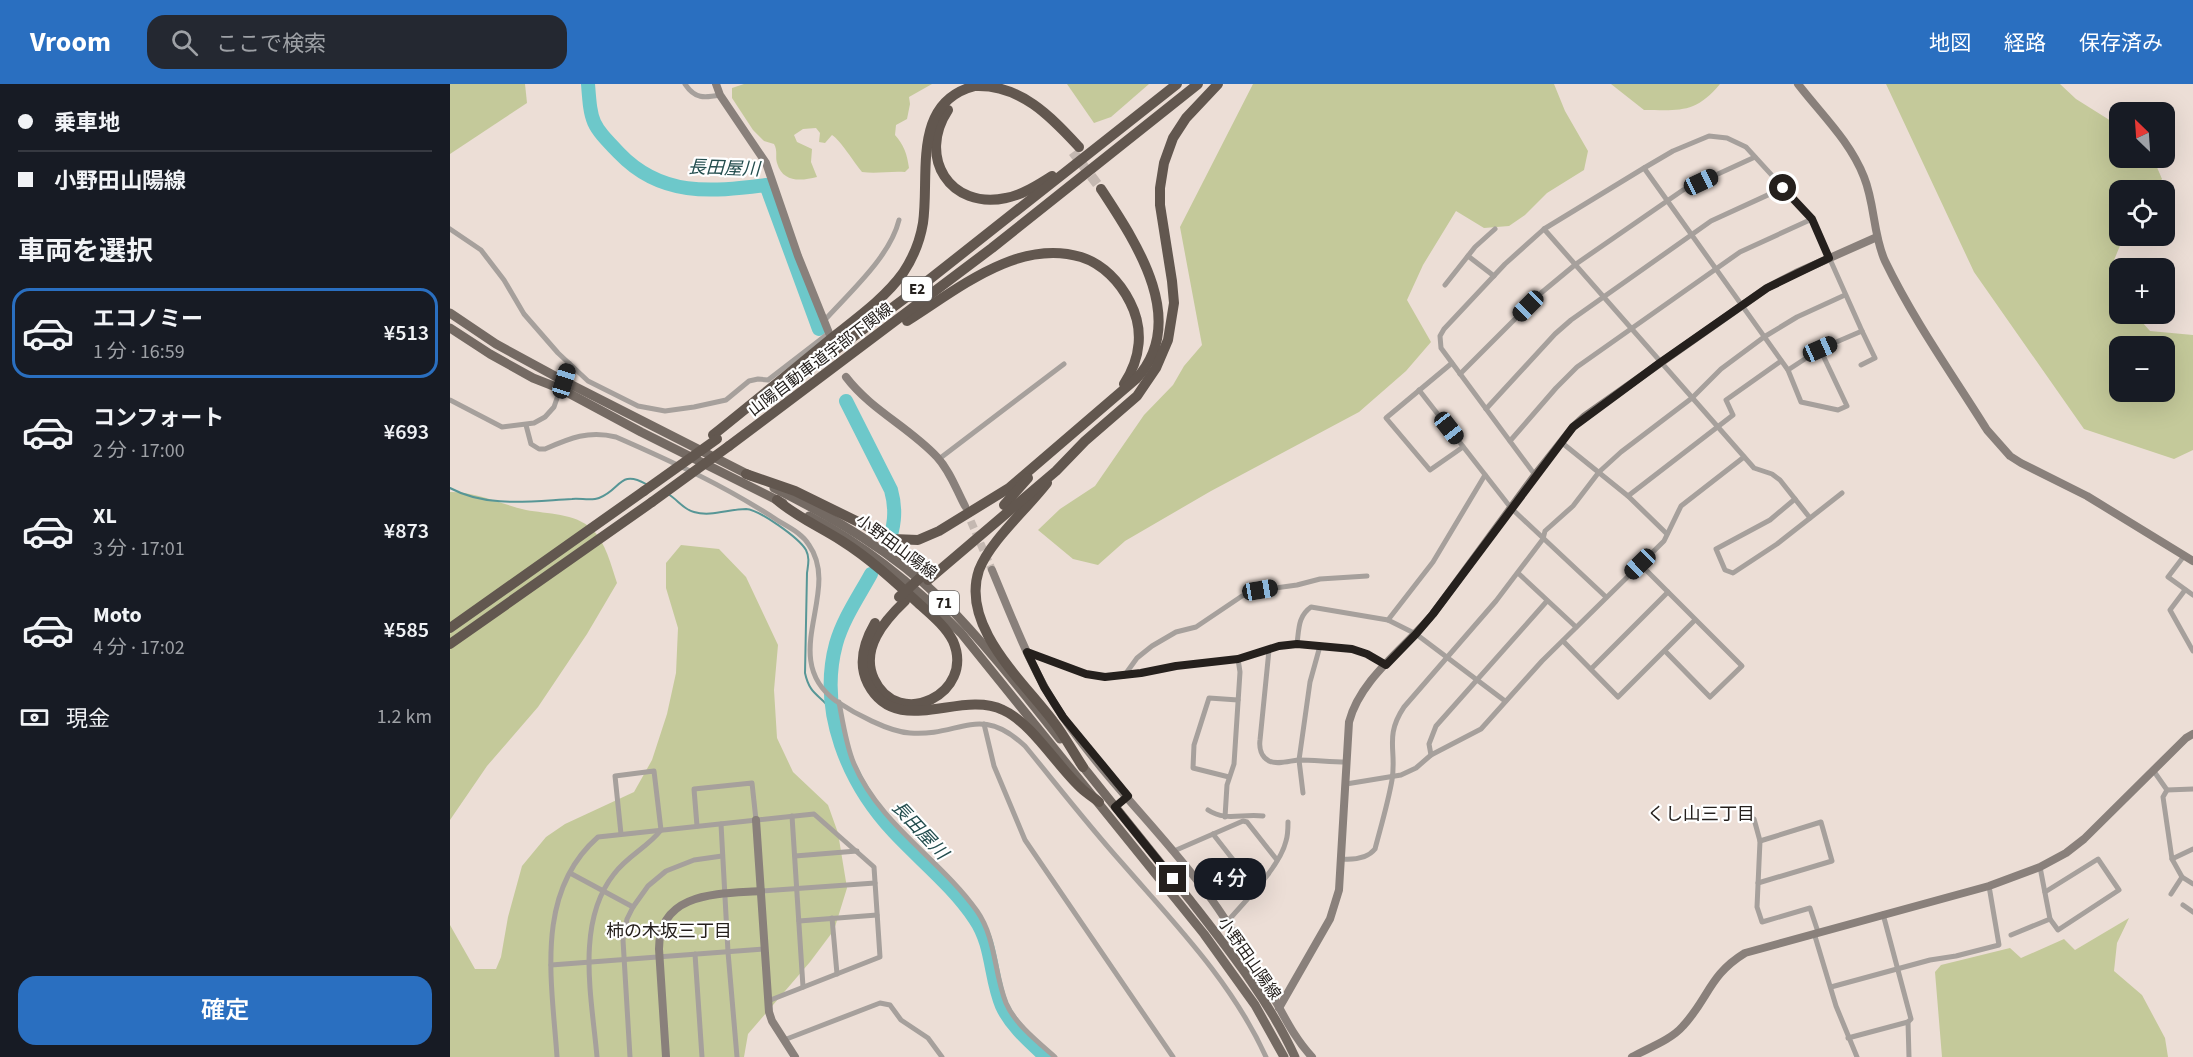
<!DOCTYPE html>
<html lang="ja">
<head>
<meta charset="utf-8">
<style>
	body { margin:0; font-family:"Source Sans 3","Noto Sans JP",sans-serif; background:#242831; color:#f1f3f6; height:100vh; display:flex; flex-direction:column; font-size:22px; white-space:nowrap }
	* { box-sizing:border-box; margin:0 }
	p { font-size:20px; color:#9ea1a6 }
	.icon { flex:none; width:33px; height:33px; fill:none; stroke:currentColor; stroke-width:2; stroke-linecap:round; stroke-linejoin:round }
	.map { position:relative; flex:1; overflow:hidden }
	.sheet { display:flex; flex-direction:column; background:#171b24; width:450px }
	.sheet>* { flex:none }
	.hud { display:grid; align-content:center; height:132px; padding:0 18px; background:#171b24 }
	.needle { width:39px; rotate:335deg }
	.controls { position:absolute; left:1659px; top:18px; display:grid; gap:12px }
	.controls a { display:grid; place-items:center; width:66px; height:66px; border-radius:12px; background:#171b24; box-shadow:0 6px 24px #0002; font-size:30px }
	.end { position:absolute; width:27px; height:27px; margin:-14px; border:8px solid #25201d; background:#fff; box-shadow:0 0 0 3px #fff }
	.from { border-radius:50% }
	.bubble { position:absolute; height:42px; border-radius:18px; background:#171b24; box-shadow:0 6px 24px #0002; font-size:20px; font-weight:600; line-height:42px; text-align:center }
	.car { position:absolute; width:18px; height:36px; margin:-18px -9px; border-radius:8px; box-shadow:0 0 4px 2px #0007; background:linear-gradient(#222 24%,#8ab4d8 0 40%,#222 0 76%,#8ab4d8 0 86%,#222 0) }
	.hud b { display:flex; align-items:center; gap:21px; height:57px; font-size:22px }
	.hud b+b { border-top:2px solid #363941 }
	.hud i { width:15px; height:15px; background:#f1f3f6 }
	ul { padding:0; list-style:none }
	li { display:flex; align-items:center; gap:18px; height:90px; margin:0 12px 9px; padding:0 6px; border:3px solid transparent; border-radius:18px }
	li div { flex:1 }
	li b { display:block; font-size:22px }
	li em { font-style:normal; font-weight:600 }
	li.selected { border-color:#2a6fc0 }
	li>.icon { width:54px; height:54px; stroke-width:1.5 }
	h2 { padding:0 18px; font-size:27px; line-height:72px }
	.pay { display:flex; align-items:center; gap:15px; height:66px; padding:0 18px; font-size:22px }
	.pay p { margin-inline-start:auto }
	.action { display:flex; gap:12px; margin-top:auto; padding:12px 18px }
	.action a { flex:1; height:69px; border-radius:18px; background:#2a6fc0; color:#fff; font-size:24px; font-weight:600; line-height:69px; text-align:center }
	header { display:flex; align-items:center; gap:36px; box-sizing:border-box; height:84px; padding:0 30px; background:#2a6fc0; color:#fff }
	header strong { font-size:28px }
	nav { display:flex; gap:33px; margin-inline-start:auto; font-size:21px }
	.search { width:420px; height:54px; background:#242831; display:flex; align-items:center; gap:15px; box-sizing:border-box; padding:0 21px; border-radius:18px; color:#9ea1a6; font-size:22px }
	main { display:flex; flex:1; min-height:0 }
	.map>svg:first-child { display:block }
	.green { fill:#c4c99a; fill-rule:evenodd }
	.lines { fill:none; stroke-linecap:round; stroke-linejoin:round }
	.stream { stroke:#579696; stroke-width:2 }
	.river { stroke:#6dc8ca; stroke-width:14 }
	.secondary-tunnel { stroke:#c4b8b1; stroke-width:8; stroke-dasharray:8 4; stroke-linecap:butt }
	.highway-tunnel { stroke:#c4b8b1; stroke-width:10; stroke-dasharray:10 5; stroke-linecap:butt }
	.street { stroke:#a6a09c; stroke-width:5 }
	.secondary { stroke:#89807b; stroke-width:8 }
	.primary { stroke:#746a63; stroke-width:9 }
	.highway { stroke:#62574f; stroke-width:10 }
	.highway-bridge { stroke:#62574f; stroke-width:10 }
	.route { stroke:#25201d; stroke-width:8 }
	.labels { text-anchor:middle; stroke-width:4.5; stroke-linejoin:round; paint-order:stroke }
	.shield { fill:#fff; stroke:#666361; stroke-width:1.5 }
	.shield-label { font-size:15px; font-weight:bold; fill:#25201d }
	.street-label { font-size:16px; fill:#25201d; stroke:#fff }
	.water-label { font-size:18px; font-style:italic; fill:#234d4e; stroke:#fff }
	.neighbourhood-label { font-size:18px; fill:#25201d; stroke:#fff }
</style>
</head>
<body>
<header>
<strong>Vroom</strong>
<div class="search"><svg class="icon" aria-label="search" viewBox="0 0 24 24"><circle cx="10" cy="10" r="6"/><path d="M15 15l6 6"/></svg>ここで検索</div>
<nav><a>地図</a><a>経路</a><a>保存済み</a></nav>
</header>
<main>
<section class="sheet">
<div class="hud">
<b><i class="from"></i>乗車地</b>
<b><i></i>小野田山陽線</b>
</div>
<h2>車両を選択</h2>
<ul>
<li class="selected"><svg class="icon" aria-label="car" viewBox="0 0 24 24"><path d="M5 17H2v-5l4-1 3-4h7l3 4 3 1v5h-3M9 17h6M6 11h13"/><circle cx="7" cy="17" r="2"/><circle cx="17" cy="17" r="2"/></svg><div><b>エコノミー</b><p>1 分 · 16:59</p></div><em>¥513</em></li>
<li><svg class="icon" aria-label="car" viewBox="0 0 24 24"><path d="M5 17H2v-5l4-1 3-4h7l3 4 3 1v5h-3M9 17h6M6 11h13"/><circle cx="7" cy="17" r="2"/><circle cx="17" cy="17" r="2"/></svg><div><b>コンフォート</b><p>2 分 · 17:00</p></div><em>¥693</em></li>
<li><svg class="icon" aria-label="car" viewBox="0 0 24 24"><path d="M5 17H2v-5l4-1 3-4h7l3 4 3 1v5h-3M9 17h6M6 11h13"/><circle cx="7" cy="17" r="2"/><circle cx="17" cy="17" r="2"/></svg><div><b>XL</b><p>3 分 · 17:01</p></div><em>¥873</em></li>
<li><svg class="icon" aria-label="car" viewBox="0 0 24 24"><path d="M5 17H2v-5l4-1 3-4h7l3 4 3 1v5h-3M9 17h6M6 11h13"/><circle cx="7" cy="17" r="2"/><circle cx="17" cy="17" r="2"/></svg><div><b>Moto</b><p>4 分 · 17:02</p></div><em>¥585</em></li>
</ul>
<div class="pay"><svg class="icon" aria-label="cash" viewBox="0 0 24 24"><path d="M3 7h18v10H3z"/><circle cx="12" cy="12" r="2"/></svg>現金<p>1.2 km</p></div>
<div class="action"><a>確定</a></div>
</section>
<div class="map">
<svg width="1743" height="973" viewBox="0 0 1743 973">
	<rect width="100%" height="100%" fill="#ecded6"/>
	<!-- green -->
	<g class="green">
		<polygon points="0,0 75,0 77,19 0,70"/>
		<path d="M294 0H482L459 13 460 20 457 35 446 41 445 51C454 61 457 70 459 84L455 88C439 87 427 90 412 88 403 77 391 57 382 51L375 59 369 58 370 49 366 44 353 45 344 51 347 58 362 65 361 78 367 93C351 97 333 99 327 79 325 72 328 67 324 60L314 57 303 46 282 14V4Z"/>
		<polygon points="617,0 699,0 661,33 644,39"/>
		<polygon points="803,0 1104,0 1115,27 1138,67 1134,86 1097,109 1075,131 1059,142 1034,144 1006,127 973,181 957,216 981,258 956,287 909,328 761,407 675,457 648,481 623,475 588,446 610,425 645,402 694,331 723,301 734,282 752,261 730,143"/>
		<path d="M1161 0H1270C1245 30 1230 26 1194 26Z"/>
		<path d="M1436 0H1610L1626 15 1669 42 1670 74H1703L1712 95 1702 106H1670V152H1674L1662 181 1669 204 1670 230H1685L1700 247 1743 251V366L1724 375 1634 345 1524 188ZM1714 262V308H1670V262Z"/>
		<path d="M0 408C27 408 50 420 76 426 97 430 125 429 142 445 156 459 161 481 167 499L137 550 88 623 37 682 0 736Z"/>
		<polygon points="231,461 269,465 296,493 328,561 324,606 327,654 343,688 378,721 388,749 397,804 384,846 360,878 298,950 294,973 0,973 0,841 25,885 46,885 51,873 58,833 72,782 96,753 115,740 184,708 202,676 217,630 226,589 228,544 216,504 216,479"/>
		<polygon points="1679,834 1667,859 1664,887 1692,911 1715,954 1718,973 1492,973 1485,888 1491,881 1560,864 1571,874 1614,855 1625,866"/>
	</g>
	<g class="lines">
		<!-- stream -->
		<g class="stream">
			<path d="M0 404C37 424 81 417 122 415 130 414 142 417 149 414 171 406 169 385 196 400"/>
			<path d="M218 410C227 415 234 426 244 428 261 433 279 425 296 425 310 426 349 454 356 466 360 474 358 481 357 489L355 589C360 612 370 610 382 627"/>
		</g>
		<!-- river -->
		<g class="river">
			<path d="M138 0C141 39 141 40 169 69 211 113 260 108 316 101L369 245"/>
			<path d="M396 317 441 406C447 427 444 444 437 464"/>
			<path d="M421 490C409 512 393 535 386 560 368 627 398 699 444 748 471 777 503 802 525 835 543 861 540 894 552 922 561 942 580 958 596 973"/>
		</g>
		<!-- secondary-tunnel -->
		<polyline class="secondary-tunnel" points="516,426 542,486"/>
		<!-- highway-tunnel -->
		<polyline class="highway-tunnel" points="623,68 651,105"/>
		<!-- street -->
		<g class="street">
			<path d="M235 0C245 15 254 14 270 11"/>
			<polyline points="1194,84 1338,286 1351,318 1388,326 1397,322 1370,265"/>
			<polyline points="0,145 31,166 54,196 74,230 108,269 138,297 188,322 215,327 244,323 276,316 299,297 308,295 318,296 379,249"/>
			<polyline points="1094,145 1304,384 1322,390 1330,396 1360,434"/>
			<polyline points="1018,172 1044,192"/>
			<polyline points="995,201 1025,163 1045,145"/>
			<path d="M374 237C399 209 440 173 449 136"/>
			<polyline points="1002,279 936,334 980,386 1013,363"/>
			<polyline points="1411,281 1425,274 1412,247"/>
			<polyline points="1010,290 1091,209 1126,180 1233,106 1305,73"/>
			<polyline points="969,306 1061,424 1156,513"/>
			<polyline points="0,316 52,343 84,339 95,333 104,323 119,279"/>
			<polyline points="1036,325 1105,250 1121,236 1261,137 1333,104"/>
			<path d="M76 341 81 360 89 365H95C120 354 139 346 166 353 221 377 277 403 327 436 338 443 352 449 359 461 392 508 327 574 386 617 404 629 439 648 460 649 510 653 529 619 575 662 607 701 638 741 672 779 725 840 782 898 816 973"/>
			<polyline points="1060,357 1106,304 1127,283 1290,168 1362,135"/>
			<polyline points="1111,358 1178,412 1217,450"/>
			<polyline points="489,375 614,280"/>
			<polyline points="1085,391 991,264 990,252 994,245 1055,180 1094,145 1194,84 1223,67 1259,52 1277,54 1296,63 1362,135 1412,247 1370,265 1338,286"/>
			<polyline points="1178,412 1283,331 1276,316 1331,277"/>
			<polyline points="1345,415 1320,436 1266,465 1275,486 1283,489 1327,460 1392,409"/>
			<polyline points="1734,472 1718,493 1743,511"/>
			<polyline points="1190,480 1292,582 1260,613 1215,567"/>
			<polyline points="1068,489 1126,543"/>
			<polyline points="1735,506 1720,526 1743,567"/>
			<polyline points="938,536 983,478 1035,391"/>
			<polyline points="1113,557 1168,613 1245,536"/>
			<path d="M847 560C849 545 848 532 861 523L938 536 966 550 1055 617"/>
			<path d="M819 566 810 656C809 664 811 673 819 677 827 681 839 677 848 676 864 676 880 678 896 678"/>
			<polyline points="577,568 636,590 655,593 691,589 726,582 788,575 829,562 847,560 902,565 917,570 936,581"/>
			<polyline points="1141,585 1218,508"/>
			<polyline points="674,592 687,574 702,562 726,548 746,543 792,512 810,506 847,501 870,495 917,492"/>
			<path d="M389 618C393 639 396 661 404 680 430 741 490 775 527 827 546 854 544 889 556 919 565 940 588 958 605 973"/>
			<polyline points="534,640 544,682 575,756 723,973"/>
			<polyline points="981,671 979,660 986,642 1097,517"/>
			<polyline points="1703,686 1717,706 1713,713 1722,775 1732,793 1743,800"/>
			<polyline points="779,693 743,684 744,661 759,614 788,616"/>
			<polyline points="896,700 951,691 966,684 981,671 1031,645 1092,577 1214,457 1231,422 1294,373"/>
			<polyline points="1717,706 1743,705"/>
			<polyline points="853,709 849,676 860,598 870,562"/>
			<path d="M758 726C776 738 793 729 813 732"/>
			<polyline points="342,732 353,903"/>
			<polyline points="775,733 777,701 784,680 790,588 788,575"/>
			<polyline points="1304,735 1310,757 1307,823 1312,838 1360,824 1368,848"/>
			<polyline points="271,740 278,868 287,973"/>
			<polyline points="247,742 244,705 302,699 306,736"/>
			<polyline points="763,750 806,805"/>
			<polyline points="724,767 793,737 797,738 827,776"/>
			<polyline points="345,772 407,767"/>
			<path d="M891 775C904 776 917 775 925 765 931 742 938 719 942 696 947 666 934 653 954 623L1046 517 1093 455 1095 447 1123 422 1149 388 1171 368 1242 314 1271 285 1314 253 1347 233 1395 211"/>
			<polyline points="1722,775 1743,765"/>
			<polyline points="120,789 183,823"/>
			<polyline points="1308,799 1382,777 1371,738 1310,757"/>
			<polyline points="311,807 425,799"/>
			<polyline points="1595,808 1648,775 1669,806 1608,846 1600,835"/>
			<polyline points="1721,810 1732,793"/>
			<polyline points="1733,821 1743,828"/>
			<polyline points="1433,830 1461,935 1458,938 1459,973"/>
			<polyline points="382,834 387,890"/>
			<polyline points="349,837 427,831"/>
			<path d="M777 838C794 818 830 783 836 757 838 751 838 744 838 738"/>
			<polyline points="1364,849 1386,922 1407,973"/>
			<polyline points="1561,851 1600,835 1590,783"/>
			<polyline points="245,870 252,973"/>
			<polyline points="101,881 314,865"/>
			<polyline points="1381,903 1480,876 1506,872 1549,861 1539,802"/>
			<polyline points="1398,954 1458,938"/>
			<polyline points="334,956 430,919 440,921 451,936 478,954 492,973"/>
			<path d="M107 973C102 898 84 809 148 753L364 730 424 783 430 873 318 917"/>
			<path d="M147 973C142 915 125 839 164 790 177 772 198 763 211 746L204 687 165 692 171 750"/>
			<polyline points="180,973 173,856 177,835 183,823 198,802 216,787 244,776 272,772"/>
		</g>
		<!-- secondary -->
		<g class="secondary">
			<polyline points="266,0 270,11 316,79 348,172 379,249"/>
			<path d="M1348 0C1371 30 1400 57 1414 93 1425 120 1423 151 1435 177 1464 237 1502 290 1537 346L1560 372 1571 379 1637 412 1743 477"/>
			<path d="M396 293C421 326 459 343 487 373 500 387 506 405 515 422"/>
			<path d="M542 486C563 536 582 588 613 633 657 698 716 752 762 816 785 848 805 882 825 916 836 936 846 956 862 973"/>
			<polyline points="306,736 319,928 322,937 345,973"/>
			<path d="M829 924 880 835 889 806 899 638C910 595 955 564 983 530L1085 391 1123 343 1135 332 1317 204 1346 189 1427 153"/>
			<path d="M216 973 209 865C209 807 269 810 311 807"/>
			<path d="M1182 973C1198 964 1221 956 1233 942 1259 914 1259 891 1295 869L1539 802 1590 783 1616 769 1634 755 1736 654 1743 650"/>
		</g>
		<!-- primary -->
		<g class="primary">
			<polyline points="0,229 46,260 114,297 301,392"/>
			<polyline points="0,244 40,270 83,294 111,305 191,348 333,419"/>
			<path d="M324 404C384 434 443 468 491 515 534 558 572 607 610 655"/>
			<path d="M359 432C417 462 465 502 511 549L754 850 805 921 834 973"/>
			<path d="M630 679C667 725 703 770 740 816 778 865 819 916 845 973"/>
		</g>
		<!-- highway -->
		<g class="highway">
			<path d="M498 26C467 73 500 126 556 114 572 111 588 101 602 92"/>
			<path d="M457 237C508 205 568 154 631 173 653 180 670 198 680 218 694 245 691 274 674 300"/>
			<polyline points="312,321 466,206 727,0"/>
			<path d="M263 351C303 319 343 286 383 253 407 234 435 214 453 189 463 174 470 157 473 139 480 91 461 18 525 2 571 0 602 34 629 63"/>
			<polyline points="279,362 542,164 748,0"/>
			<path d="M296 390 345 407 443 455 468 456 489 447 559 404 686 295C740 237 685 157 651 105"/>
			<path d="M597 399C577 425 540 457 529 486 510 542 573 597 603 637 614 651 623 668 633 683"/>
			<path d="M327 416C347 433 370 443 392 457 419 474 443 496 466 517 479 529 495 541 503 557 526 610 448 647 424 595 410 565 434 537 455 517"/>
			<polyline points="554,421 578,394"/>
			<polyline points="478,496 606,387 635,357 687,312 706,284 718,256 724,219 722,197 710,121 710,104 714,79 723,54 736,34 768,0"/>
			<path d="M425 539C414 558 407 579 418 600 447 655 510 605 553 626 582 639 607 682 631 704 636 709 643 713 649 718"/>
			<polyline points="0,544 194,407"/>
			<polyline points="0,560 202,418"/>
		</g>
		<!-- highway-bridge -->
		<g class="highway-bridge">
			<polyline points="194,407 267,355"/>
			<polyline points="202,418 279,362"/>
			<polyline points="449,513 472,492"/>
		</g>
	</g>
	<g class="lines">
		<!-- route -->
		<polyline class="route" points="723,795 665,723 678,712 613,633 594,603 577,568 636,590 655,593 691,589 726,582 788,575 829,562 847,560 902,565 917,570 936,581 966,550 983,530 1123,343 1211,278 1317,204 1379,174 1362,135 1333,104"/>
	</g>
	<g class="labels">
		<!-- shield labels -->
		<g class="shield">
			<rect x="452" y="193" width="30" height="24" rx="4.5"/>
			<rect x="479" y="507" width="30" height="24" rx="4.5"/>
		</g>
		<g class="shield-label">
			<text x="467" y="210">E2</text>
			<text x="494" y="524">71</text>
		</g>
		<!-- street labels -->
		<g class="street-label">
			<text transform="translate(370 275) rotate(-37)" y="6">山陽自動車道宇部下関線</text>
			<text transform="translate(447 462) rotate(37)" y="6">小野田山陽線</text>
			<text transform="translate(800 874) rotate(55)" y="6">小野田山陽線</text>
		</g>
		<!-- water labels -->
		<g class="water-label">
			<text transform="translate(274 84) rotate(2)" y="6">長田屋川</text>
			<text transform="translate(470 746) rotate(47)" y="6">長田屋川</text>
		</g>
		<!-- neighbourhood labels -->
		<g class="neighbourhood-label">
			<text x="1251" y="736">くし山三丁目</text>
			<text x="219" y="853">柿の木坂三丁目</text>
		</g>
	</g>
</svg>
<div class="controls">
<a><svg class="needle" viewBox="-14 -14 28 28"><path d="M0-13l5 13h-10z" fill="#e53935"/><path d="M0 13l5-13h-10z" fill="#9ea1a6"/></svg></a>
<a><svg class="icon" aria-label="locate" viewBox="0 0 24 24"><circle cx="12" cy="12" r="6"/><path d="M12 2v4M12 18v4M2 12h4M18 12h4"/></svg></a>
<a>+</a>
<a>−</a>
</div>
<i class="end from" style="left:1333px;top:104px"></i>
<i class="end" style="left:723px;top:795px"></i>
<div class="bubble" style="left:744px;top:774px;width:72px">4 分</div>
<i class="car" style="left:1251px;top:98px;rotate:65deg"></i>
<i class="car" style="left:1078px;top:222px;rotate:225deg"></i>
<i class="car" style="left:1370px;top:265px;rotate:66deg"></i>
<i class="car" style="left:114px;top:297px;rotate:17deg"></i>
<i class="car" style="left:999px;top:344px;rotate:142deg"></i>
<i class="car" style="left:1190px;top:480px;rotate:226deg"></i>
<i class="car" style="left:810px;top:506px;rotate:80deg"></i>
</div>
</main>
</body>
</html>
